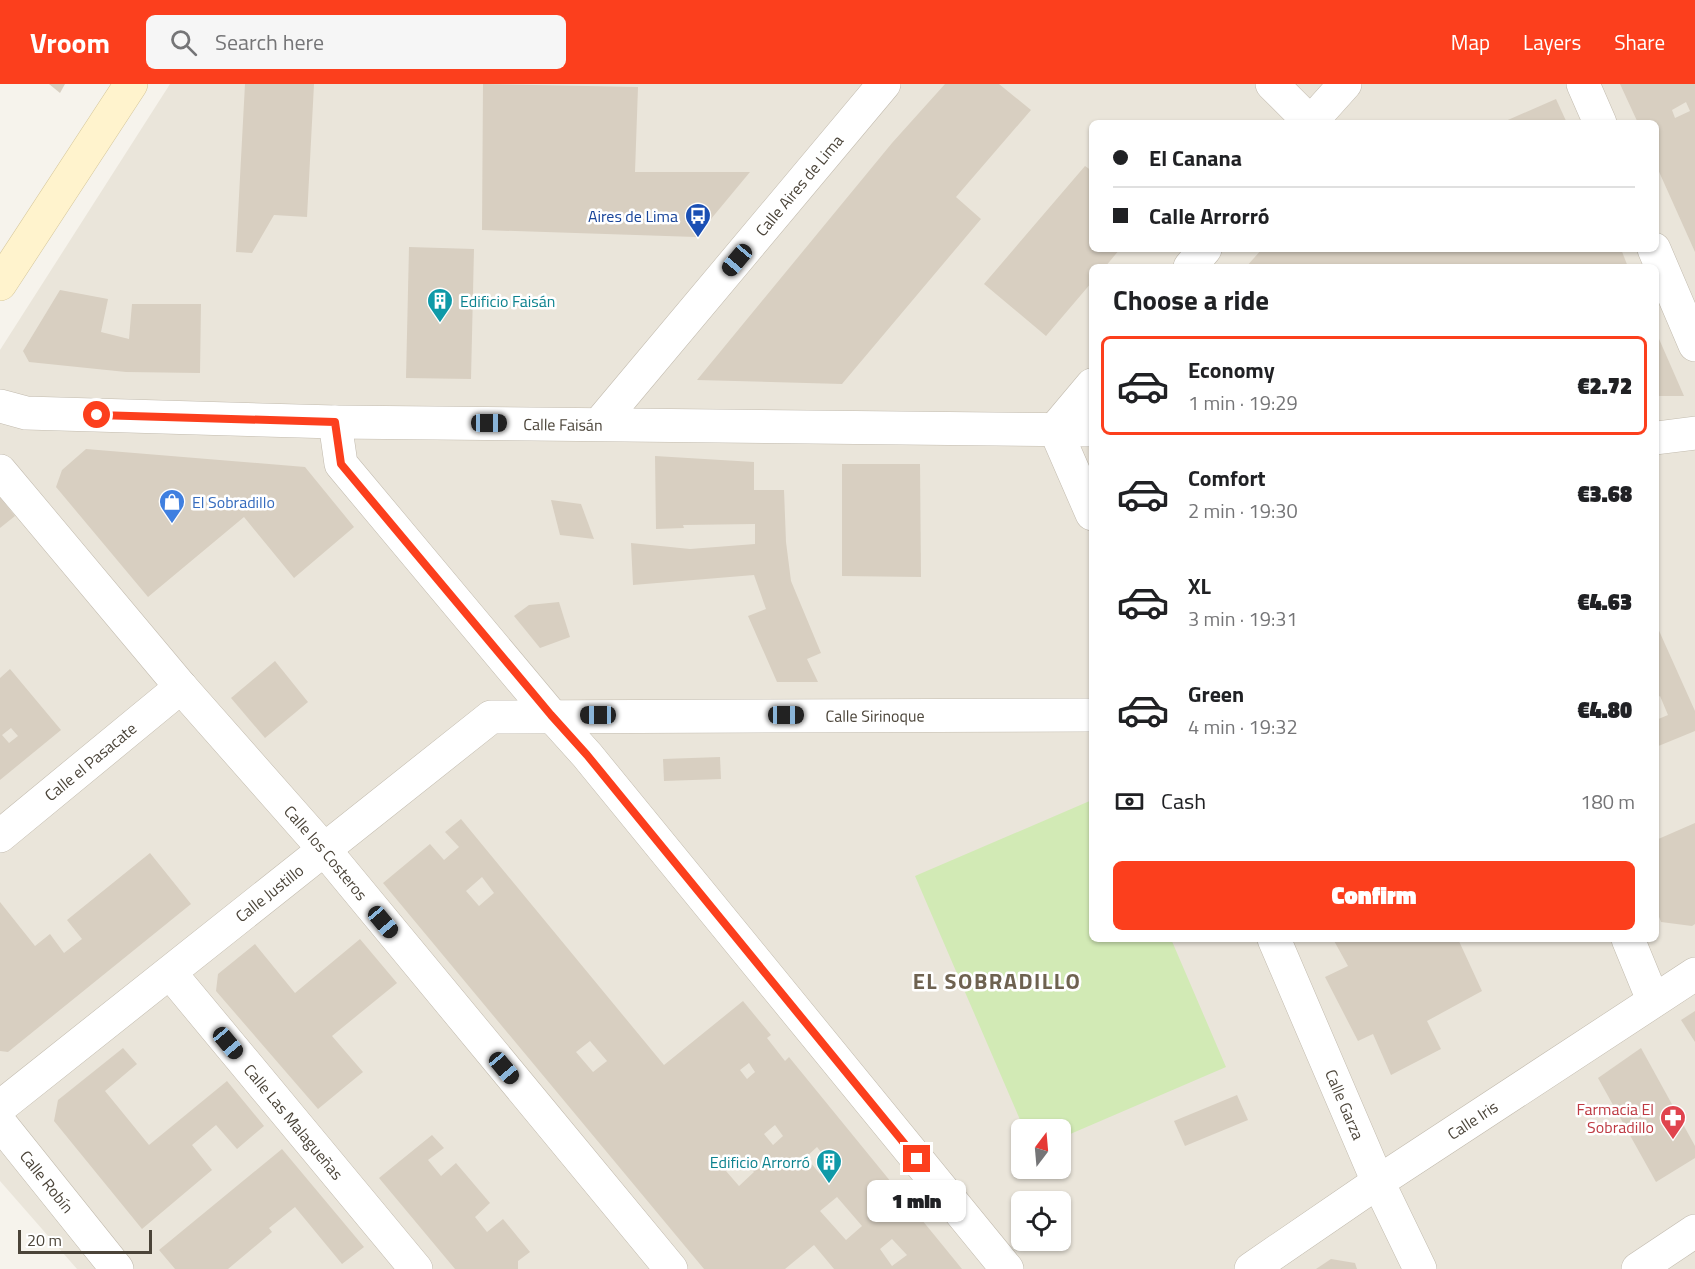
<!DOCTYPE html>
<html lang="en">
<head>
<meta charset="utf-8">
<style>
	body { margin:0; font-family:"Titillium Web",sans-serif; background:#f6f6f6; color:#202124; height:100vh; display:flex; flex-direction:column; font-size:22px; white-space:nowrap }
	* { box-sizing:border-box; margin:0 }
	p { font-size:20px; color:#757577 }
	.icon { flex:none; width:33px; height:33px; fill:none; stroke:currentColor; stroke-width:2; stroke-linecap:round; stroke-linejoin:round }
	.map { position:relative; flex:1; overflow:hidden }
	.side { position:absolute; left:1089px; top:180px; width:570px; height:678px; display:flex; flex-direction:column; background:#fff; border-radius:9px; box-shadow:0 2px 4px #0004 }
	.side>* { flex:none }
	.guide { position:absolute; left:1089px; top:36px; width:570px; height:132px; border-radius:9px; box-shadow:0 2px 4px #0004; display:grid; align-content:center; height:132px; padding:0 24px; background:#fff }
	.needle { width:39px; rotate:16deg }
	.buttons { position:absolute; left:1011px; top:1035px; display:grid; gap:12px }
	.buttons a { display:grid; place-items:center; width:60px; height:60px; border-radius:9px; background:#fff; box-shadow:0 2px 4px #0004; font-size:30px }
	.scale { position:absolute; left:18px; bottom:15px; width:134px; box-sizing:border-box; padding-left:6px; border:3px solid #4b4439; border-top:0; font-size:16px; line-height:21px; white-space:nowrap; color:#4b4439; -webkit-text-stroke:4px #fff; paint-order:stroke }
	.end { position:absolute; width:27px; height:27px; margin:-14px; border:8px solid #fc3f1d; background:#fff; box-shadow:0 0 0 3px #fff }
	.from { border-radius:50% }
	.bubble { position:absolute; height:42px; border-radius:9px; background:#fff; box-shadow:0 2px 4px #0004; font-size:20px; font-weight:800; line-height:42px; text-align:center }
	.car { position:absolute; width:18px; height:36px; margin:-18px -9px; border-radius:8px; box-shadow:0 0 4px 2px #0007; background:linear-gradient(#222 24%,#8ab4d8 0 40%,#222 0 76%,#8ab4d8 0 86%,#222 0) }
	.guide b { display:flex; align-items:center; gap:21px; height:57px; font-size:22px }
	.guide b+b { border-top:2px solid #e0e0e0 }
	.guide i { width:15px; height:15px; background:#202124 }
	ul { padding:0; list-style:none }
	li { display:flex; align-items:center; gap:18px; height:99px; margin:0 12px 9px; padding:0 12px; border:3px solid transparent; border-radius:9px }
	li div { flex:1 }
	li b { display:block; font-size:22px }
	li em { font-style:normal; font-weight:800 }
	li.current { border-color:#fc3f1d }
	li>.icon { width:54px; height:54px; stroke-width:1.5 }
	h2 { padding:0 24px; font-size:27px; line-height:72px }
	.pay { display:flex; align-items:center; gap:15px; height:66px; padding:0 24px; font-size:22px }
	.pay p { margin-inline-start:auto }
	.action { display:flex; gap:12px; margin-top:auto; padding:12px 24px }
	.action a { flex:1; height:69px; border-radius:9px; background:#fc3f1d; color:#fff; font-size:24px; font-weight:800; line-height:69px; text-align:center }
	header { display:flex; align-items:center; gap:36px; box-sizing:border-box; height:84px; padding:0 30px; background:#fc3f1d; color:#fff }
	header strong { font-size:28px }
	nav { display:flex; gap:33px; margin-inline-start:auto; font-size:21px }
	.search { width:420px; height:54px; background:#f6f6f6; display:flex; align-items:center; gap:15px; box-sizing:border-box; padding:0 21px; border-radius:9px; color:#757577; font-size:22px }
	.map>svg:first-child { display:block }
	.residential { fill:#eae5da; fill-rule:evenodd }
	.green { fill:#d2eab5 }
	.building { fill:#d8cfc1; fill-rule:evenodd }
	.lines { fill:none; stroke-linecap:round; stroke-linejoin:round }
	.street-casing { stroke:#c2bbae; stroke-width:34 }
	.secondary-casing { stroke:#d6c79b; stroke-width:34 }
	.street { stroke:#fff; stroke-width:33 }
	.secondary { stroke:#fff3cd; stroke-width:33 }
	.route { stroke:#fc3f1d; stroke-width:8 }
	.labels { text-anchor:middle; stroke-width:5; stroke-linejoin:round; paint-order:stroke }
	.street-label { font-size:16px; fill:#4b4439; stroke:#fff }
	.transit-label { font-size:16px; fill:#164399; stroke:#fff; text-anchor:end }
	.culture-label { font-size:16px; fill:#0d838f; stroke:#fff; text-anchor:start }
	.shop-label { font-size:16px; fill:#366cbe; stroke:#fff; text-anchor:start }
	.health-label { font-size:16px; fill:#be3a42; stroke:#fff; text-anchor:end }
	.district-label { font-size:22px; font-weight:bold; letter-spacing:1.5px; fill:#6e6250; stroke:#fff }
</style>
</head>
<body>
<header>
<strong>Vroom</strong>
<div class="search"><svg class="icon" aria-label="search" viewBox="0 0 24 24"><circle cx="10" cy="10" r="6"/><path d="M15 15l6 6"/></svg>Search here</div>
<nav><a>Map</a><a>Layers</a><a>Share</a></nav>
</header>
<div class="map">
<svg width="1695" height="1185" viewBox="0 0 1695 1185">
	<rect width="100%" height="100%" fill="#f6f3ec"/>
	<!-- residential -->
	<path class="residential" d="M170 0H1695V1185H77L0 1097V266ZM1092 39H1656V165H1092ZM1092 183H1656V855H1092ZM1022 1046H1060V1084H1022ZM1022 1118H1060V1156H1022Z"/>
	<!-- green -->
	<polygon class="green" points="1092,716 1092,855 1171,855 1226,983 1061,1054 1060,1046 1024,1045 915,792"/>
	<!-- building -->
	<g class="building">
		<polygon points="49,0 65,0 60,9"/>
		<polygon points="245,0 314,0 307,133 274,131 252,169 236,168"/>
		<polygon points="483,0 638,3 635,88 750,88 696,153 482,146"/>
		<polygon points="945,0 999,0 1031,26 956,113 981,135 842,300 697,296 892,59"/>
		<path d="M1620 0H1695V168L1656 81V39H1638ZM1686 18 1690 27 1675 34 1672 26Z"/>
		<polygon points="1556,15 1567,39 1501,39"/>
		<polygon points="1085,82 1092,87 1092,165 1120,165 1105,183 1092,183 1092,198 1046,252 984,200"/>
		<polygon points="409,163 474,165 471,295 406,294"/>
		<polygon points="1262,165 1621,165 1628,183 1246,183"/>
		<polygon points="60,206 108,215 101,248 129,255 132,220 201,220 200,289 126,288 29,278 23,267"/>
		<polygon points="1656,248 1684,312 1656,312"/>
		<polygon points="86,365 305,383 354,443 294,494 244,433 148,513 56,403 62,386"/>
		<polygon points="655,372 754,378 754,406 784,406 786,458 791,497 821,569 807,575 818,598 777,598 748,532 766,525 754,491 633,501 631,459 690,465 755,460 755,440 683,441 684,444 656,445"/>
		<polygon points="842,380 920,380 921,493 842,492"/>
		<polygon points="0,413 15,432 0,444"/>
		<polygon points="551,416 581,420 594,455 560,451"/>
		<polygon points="559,518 570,553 540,564 514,532 529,521"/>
		<polygon points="1656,540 1695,627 1695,647 1656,663 1656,636 1668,631 1660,612 1656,614"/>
		<polygon points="275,577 308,618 265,654 231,614"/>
		<path d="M10 585 61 646 0 696V594ZM11 644 18 652 9 659 2 651Z"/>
		<polygon points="720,673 721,695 664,697 663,675"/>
		<path d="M461 735 664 981 743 917 771 951 767 954 785 977 789 973 962 1185H834L814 1161 785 1185H704L383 799 430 760 444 776 459 763 445 748ZM482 793 494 809 479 822 466 807ZM590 957 607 977 593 988 576 968ZM749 979 755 988 747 995 740 986ZM775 1041 783 1052 773 1061 764 1050ZM817 1063 830 1079 820 1090 806 1073ZM741 1073 754 1088 739 1102 726 1087ZM837 1113 862 1142 846 1156 820 1127ZM892 1155 907 1171 892 1182 880 1165Z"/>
		<polygon points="1695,739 1695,840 1692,842 1661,838 1656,825 1656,756"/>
		<polygon points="150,769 191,820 8,968 0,967 0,818 35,862 50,850 64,869 82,855 67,836"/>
		<polygon points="360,855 397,899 332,952 363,988 318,1025 216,907 218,890 255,860 295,909"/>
		<polygon points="1333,855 1458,855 1482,907 1427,937 1441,965 1391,991 1373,950 1358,957 1325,893 1348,882"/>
		<polygon points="1695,927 1695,958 1681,936"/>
		<polygon points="123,964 137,980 105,1007 149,1061 227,997 264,1042 237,1065 216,1041 192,1061 212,1086 142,1145 54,1037 58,1016"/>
		<polygon points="1641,964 1695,1062 1695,1074 1656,1098 1598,994"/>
		<polygon points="1237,1011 1248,1036 1185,1062 1174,1037"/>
		<polygon points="432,1051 444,1064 428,1076 441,1092 456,1079 490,1119 475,1133 487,1148 503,1135 530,1168 518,1177 518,1185 455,1185 379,1094"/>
		<polygon points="282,1065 364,1163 342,1180 295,1123 269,1144 272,1148 228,1185 175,1185 159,1166"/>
		<polygon points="1331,1175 1355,1179 1357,1185 1316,1185"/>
	</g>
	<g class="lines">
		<defs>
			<g id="street">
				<polyline points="1272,0 1311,39"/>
				<polyline points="1583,0 1600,39"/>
				<polyline points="1310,39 1345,0"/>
				<polyline points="1654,165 1695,261"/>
				<polyline points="1190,183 1205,165"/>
				<path id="s1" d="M0 322 26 329 335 338 1092 346"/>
				<polyline points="335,338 341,380 551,631 587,671 1007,1185"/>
				<path id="s2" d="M600 339 884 0"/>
				<polyline points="1055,345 1092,430"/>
				<polyline points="1055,345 1092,301"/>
				<polyline points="1656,354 1695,349"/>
				<path id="s3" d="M0 387 181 603 323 764 671 1185"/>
				<path id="s4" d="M0 752 181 603"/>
				<path id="s5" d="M1274 855 1378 1098 1420 1185"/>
				<polyline points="1628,855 1653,916"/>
				<path id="s6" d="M171 890 416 1185"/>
				<path id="s7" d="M0 1023 491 633 1092 631"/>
				<path id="s8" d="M0 1039 117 1185"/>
				<path id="s9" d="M1251 1185 1378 1098 1695 890"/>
				<polyline points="1638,1185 1695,1147"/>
			</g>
			<polyline id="secondary" points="0,200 131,0"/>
		</defs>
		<!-- street casing -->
		<use href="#street" class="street-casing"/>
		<!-- secondary casing -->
		<use href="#secondary" class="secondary-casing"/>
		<!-- street -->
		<use href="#street" class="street"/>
		<!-- secondary -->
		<use href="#secondary" class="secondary"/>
	</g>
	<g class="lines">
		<!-- route -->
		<polyline class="route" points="97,331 335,338 341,380 551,631 587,671 917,1075"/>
	</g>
	<!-- icons -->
	<defs>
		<symbol id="bus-pin" viewBox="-11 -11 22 30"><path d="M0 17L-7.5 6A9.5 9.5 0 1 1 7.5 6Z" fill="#1a4fb4" stroke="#fff"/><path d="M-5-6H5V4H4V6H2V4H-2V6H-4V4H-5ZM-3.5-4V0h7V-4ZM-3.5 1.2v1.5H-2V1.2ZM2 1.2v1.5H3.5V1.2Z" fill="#fff"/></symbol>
		<symbol id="building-pin" viewBox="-11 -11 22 30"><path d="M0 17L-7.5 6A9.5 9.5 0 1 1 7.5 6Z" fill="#0f9aa8" stroke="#fff"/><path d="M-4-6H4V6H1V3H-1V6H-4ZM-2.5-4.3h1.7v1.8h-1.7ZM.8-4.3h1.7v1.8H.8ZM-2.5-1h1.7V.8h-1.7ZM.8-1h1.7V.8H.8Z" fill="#fff"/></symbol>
		<symbol id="shop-pin" viewBox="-11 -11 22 30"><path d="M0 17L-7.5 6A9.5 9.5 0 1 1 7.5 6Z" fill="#3f7fe0" stroke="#fff"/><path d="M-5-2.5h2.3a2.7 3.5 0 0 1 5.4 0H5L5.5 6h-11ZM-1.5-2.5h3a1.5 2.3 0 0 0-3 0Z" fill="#fff"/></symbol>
		<symbol id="pharmacy-pin" viewBox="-11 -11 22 30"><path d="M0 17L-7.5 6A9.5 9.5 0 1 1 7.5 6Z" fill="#e0444e" stroke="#fff"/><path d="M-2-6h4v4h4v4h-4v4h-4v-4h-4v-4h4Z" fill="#fff"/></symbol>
	</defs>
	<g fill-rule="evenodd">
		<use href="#bus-pin" x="683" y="117" width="30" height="40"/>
		<use href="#building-pin" x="425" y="202" width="30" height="40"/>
		<use href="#shop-pin" x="157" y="403" width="30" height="40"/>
		<use href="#pharmacy-pin" x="1658" y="1019" width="30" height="40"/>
		<use href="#building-pin" x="814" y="1063" width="30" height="40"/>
	</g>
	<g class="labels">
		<!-- street labels -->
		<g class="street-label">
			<text dy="6" stroke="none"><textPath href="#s2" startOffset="310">Calle Aires de Lima</textPath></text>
			<text dy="6" stroke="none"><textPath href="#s1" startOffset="564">Calle Faisán</textPath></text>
			<text dy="6" stroke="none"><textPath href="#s7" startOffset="1011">Calle Sirinoque</textPath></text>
			<text dy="6" stroke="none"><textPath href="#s4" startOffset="117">Calle el Pasacate</textPath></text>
			<text dy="6" stroke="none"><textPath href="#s3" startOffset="502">Calle los Costeros</textPath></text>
			<text dy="6" stroke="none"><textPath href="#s7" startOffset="344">Calle Justillo</textPath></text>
			<text dy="6" stroke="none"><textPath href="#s5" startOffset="180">Calle Garza</textPath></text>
			<text dy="6" stroke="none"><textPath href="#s9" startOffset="267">Calle Iris</textPath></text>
			<text dy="6" stroke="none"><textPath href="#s6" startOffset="192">Calle Las Malagueñas</textPath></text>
			<text dy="6" stroke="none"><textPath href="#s8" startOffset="75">Calle Robín</textPath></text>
		</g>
		<!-- transit labels -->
		<g class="transit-label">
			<text x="678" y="138">Aires de Lima</text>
		</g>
		<!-- culture labels -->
		<g class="culture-label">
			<text x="460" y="223">Edificio Faisán</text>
			<text x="810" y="1084" text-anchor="end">Edificio Arrorró</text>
		</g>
		<!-- shop labels -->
		<g class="shop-label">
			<text x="192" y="424">El Sobradillo</text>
		</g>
		<!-- health labels -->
		<g class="health-label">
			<text x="1654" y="1031">Farmacia El<tspan x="1654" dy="18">Sobradillo</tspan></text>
		</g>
		<!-- district labels -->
		<g class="district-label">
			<text x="997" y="905">EL SOBRADILLO</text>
		</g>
	</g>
</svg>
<div class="buttons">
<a><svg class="needle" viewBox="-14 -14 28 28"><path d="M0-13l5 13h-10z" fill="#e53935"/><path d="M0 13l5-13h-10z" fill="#757577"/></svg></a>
<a><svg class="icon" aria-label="locate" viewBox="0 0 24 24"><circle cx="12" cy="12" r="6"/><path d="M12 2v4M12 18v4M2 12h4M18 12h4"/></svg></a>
</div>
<div class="scale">20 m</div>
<i class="end from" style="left:97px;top:331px"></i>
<i class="end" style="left:917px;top:1075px"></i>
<div class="bubble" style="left:867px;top:1096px;width:99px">1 min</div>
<i class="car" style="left:737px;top:176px;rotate:220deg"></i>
<i class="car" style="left:489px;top:339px;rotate:90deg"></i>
<i class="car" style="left:598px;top:631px;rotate:270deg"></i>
<i class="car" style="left:786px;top:631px;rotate:90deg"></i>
<i class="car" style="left:383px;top:838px;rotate:140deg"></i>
<i class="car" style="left:228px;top:959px;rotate:140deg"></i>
<i class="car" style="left:504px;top:984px;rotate:140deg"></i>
<div class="guide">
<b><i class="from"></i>El Canana</b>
<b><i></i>Calle Arrorró</b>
</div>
<section class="side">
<h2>Choose a ride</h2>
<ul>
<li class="current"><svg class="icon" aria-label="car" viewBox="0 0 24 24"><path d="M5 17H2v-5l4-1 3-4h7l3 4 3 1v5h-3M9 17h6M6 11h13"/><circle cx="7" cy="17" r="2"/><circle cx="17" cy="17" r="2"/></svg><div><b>Economy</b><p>1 min · 19:29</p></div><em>€2.72</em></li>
<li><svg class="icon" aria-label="car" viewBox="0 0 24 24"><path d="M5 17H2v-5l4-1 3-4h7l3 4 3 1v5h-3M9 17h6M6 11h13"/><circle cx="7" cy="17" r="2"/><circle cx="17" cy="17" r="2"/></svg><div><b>Comfort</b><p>2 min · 19:30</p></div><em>€3.68</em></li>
<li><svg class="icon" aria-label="car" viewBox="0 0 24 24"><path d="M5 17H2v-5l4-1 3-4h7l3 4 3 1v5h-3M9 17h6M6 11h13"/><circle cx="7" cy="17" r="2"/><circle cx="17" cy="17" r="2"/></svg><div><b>XL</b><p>3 min · 19:31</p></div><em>€4.63</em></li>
<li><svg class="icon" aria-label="car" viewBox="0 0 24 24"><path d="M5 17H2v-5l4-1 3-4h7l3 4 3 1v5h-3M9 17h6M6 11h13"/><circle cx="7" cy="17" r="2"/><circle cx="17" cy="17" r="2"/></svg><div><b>Green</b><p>4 min · 19:32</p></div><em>€4.80</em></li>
</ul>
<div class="pay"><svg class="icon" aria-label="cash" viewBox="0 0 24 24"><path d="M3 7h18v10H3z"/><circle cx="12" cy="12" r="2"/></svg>Cash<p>180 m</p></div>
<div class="action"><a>Confirm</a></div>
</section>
</div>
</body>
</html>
